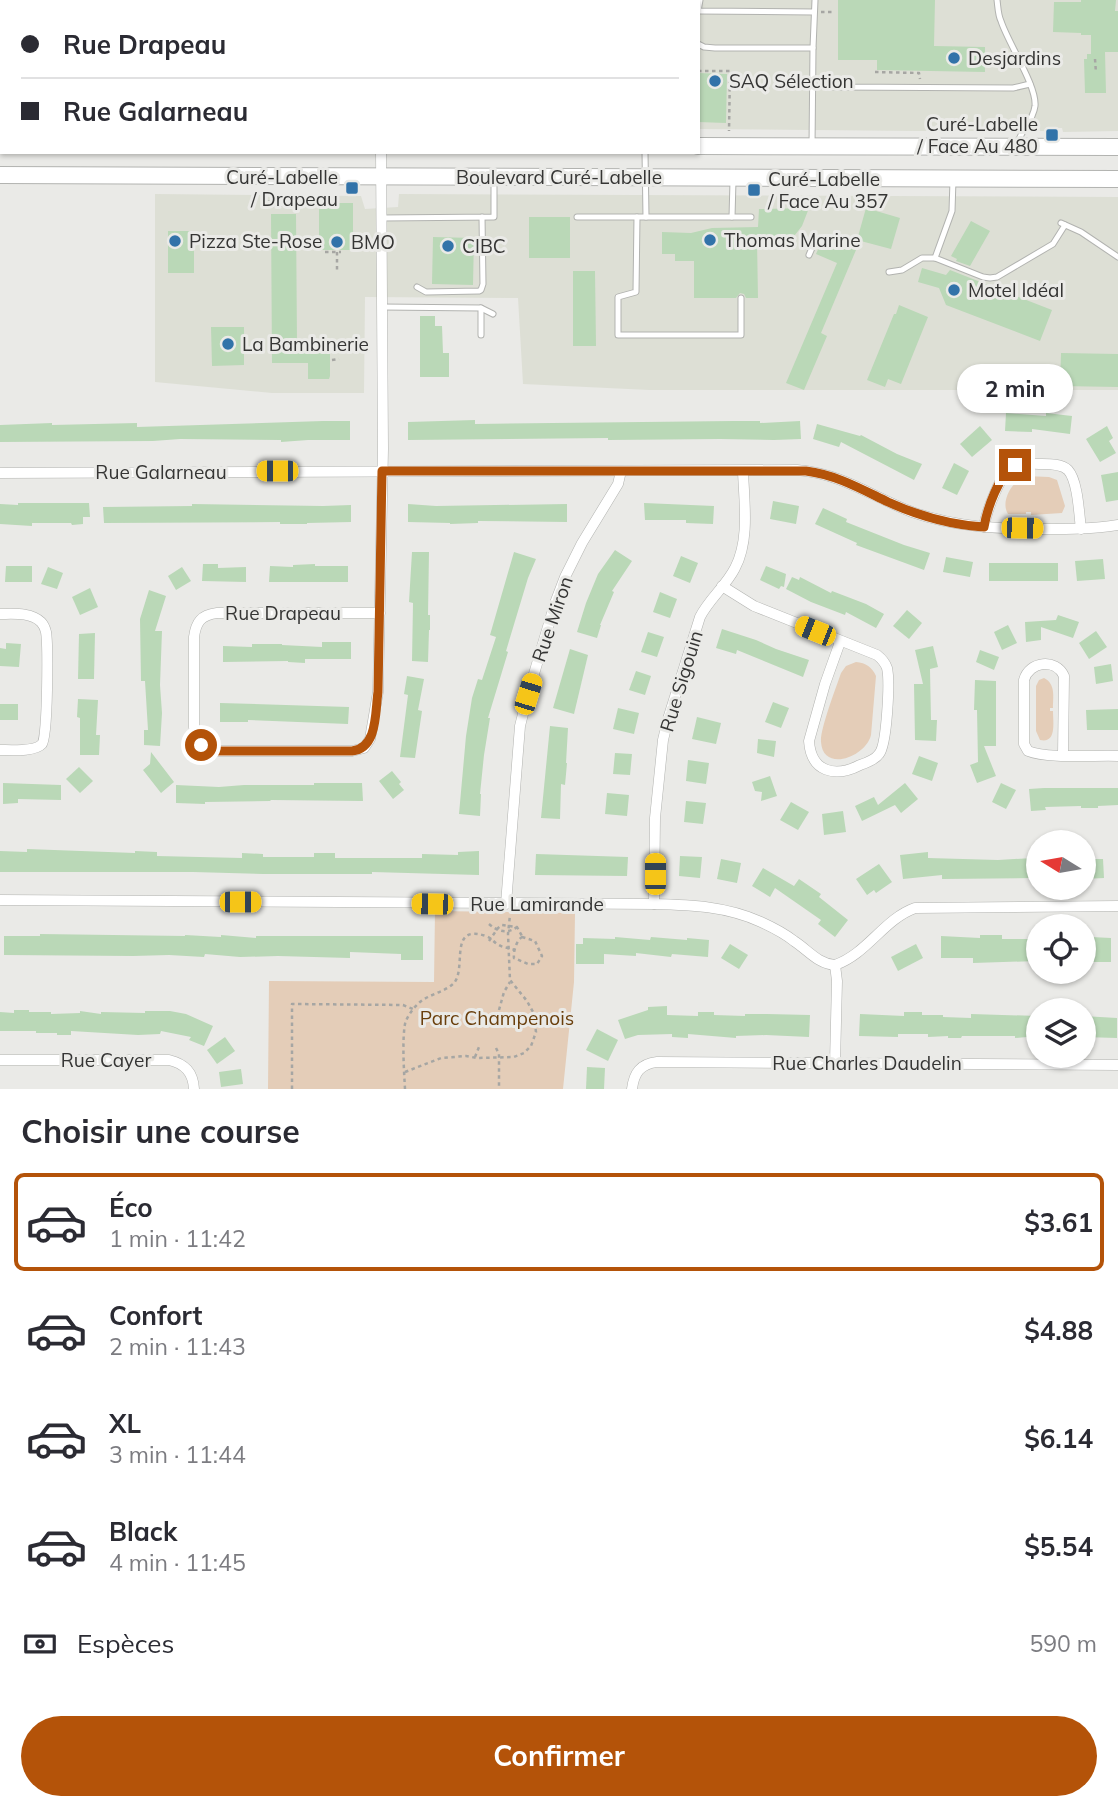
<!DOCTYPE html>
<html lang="fr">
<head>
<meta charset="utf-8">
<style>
	body { margin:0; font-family:Mulish,sans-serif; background:#f2f2f3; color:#2b2b33; height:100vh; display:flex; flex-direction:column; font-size:26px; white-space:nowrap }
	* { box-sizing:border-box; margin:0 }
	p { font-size:23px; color:#7c7c81 }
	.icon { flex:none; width:38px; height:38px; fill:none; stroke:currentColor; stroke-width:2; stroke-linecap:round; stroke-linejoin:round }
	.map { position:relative; height:1089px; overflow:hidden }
	.drawer { display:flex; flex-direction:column; background:#fff; flex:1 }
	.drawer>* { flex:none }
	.banner { position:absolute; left:0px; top:0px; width:700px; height:154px; box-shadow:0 2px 5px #0004; display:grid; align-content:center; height:154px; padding:0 21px; background:#fff }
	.needle { width:46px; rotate:281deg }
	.buttons { position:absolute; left:1026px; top:830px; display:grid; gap:14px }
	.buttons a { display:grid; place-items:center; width:70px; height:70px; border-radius:50%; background:#fff; box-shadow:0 2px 5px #0004; font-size:35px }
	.end { position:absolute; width:32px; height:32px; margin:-16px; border:9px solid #b45309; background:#fff; box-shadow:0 0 0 4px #fff }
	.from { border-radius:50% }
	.bubble { position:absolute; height:49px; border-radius:24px; background:#fff; box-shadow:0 2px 5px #0004; font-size:23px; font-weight:700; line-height:49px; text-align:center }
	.car { position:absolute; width:21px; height:42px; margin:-21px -10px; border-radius:9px; box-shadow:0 0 5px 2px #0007; background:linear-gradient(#f5c518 24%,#345 0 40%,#f5c518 0 76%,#345 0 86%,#f5c518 0) }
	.banner b { display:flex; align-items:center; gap:24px; height:66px; font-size:26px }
	.banner b+b { border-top:2px solid #e1e1e2 }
	.banner i { width:18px; height:18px; background:#2b2b33 }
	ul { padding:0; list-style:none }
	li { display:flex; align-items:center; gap:21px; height:98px; margin:0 14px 10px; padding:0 7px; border:4px solid transparent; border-radius:10px }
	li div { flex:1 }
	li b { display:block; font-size:26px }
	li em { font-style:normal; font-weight:700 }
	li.on { border-color:#b45309 }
	li>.icon { width:63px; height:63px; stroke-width:1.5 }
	h2 { padding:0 21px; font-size:32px; line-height:84px }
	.pay { display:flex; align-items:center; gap:18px; height:77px; padding:0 21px; font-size:26px }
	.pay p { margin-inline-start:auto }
	.cta { display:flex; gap:14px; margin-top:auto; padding:14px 21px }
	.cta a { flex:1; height:80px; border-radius:42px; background:#b45309; color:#fff; font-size:28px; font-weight:700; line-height:80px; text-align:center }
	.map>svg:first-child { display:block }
	.built { fill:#dddfd5 }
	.green { fill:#e4cdb8 }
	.building { fill:#bad8b7 }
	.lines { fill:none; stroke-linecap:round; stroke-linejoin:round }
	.service-casing { stroke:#b2b3b0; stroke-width:7 }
	.minor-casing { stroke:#b2b3b0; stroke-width:11 }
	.primary-casing { stroke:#b2b3b0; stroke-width:18 }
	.path { stroke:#a6a6a3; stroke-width:2.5; stroke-dasharray:3.5 3.5; stroke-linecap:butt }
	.service { stroke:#fff; stroke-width:5 }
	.minor { stroke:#fff; stroke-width:10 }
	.primary { stroke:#fff; stroke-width:16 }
	.route { stroke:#b45309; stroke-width:9 }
	.poi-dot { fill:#3273a9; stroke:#eaeae7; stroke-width:2.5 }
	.labels { text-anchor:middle; stroke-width:6; stroke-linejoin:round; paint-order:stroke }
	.poi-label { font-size:19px; fill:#353534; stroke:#eaeae7; text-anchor:start }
	.street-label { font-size:19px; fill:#353534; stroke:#eaeae7 }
	.park-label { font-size:19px; fill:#6a3f0c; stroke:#eaeae7 }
</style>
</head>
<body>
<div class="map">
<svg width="1118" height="1089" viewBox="0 0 1118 1089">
	<rect width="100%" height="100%" fill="#eaeae7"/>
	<!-- built -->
	<g class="built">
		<polygon points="398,0 1118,0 1118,131 1063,132 1062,128 1051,128 1049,131 916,131 698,129 698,2 398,2"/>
		<polygon points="155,194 361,196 365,209 398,207 399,194 1118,197 1118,390 649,390 523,384 518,298 365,297 364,393 272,393 155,382"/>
	</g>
	<!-- green -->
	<g class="green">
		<polygon points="0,0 361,0 361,2 2,2 2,125 0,125"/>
		<path d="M1025 476 1049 477 1057 480 1065 506 1062 513 1031 515V512H1026V514H1008C1000 502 1012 481 1025 476Z"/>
		<path d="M856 662C866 663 872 667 876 676L871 735C866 757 823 773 821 742 820 729 836 688 841 673L846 666Z"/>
		<path d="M1044 678C1056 684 1053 697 1053 708H1050V711H1053C1053 722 1057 744 1040 740L1036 731V686L1039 680Z"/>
		<polygon points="435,911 575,913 574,982 563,1089 268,1089 269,981 434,982"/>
	</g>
	<!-- building -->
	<g class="building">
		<polygon points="838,0 935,0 934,46 985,47 985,72 877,70 877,60 838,60"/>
		<polygon points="1081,0 1116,0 1115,11 1118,11 1118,52 1105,52 1106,93 1085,93 1084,59 1087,59 1087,54 1091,54 1091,35 1081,35 1081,33 1053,32 1054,2 1081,2"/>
		<polygon points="698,73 727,74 726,123 698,122"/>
		<rect x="319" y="203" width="34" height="47"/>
		<polygon points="809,208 802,226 791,240 757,240 758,298 746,298 744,294 740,293 736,298 694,298 694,261 675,261 675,254 662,254 662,232 691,233 712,228 758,227 759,209"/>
		<polygon points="866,208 900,218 891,249 857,240"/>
		<polygon points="271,214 296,214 297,343 330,343 330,376 329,379 308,379 308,363 272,363"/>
		<rect x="529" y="217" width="41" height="41"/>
		<polygon points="971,221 990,231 970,266 956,261 957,259 951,256"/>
		<rect x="168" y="231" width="26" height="42"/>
		<polygon points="824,236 856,250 821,333 827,336 804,390 786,383 837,263 816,254"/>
		<polygon points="433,237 474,238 473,285 432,284"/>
		<polygon points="922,268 946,275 950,270 1052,310 1040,341 946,305 939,288 918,282"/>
		<polygon points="573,271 595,271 596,346 573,346"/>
		<polygon points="899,305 928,317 901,384 888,379 885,387 867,380 894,314 896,314"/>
		<polygon points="420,316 435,316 435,326 442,326 443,353 449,353 449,377 420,377"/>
		<polygon points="211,327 244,327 244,365 212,366"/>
		<polygon points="1061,353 1118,354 1118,387 1060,386"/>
		<polygon points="1006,413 1046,416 1046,413 1072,416 1070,434 1032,429 1032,432 1005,431"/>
		<polygon points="475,420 475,424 733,421 760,421 760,423 800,421 801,439 774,440 720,439 608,440 608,438 408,440 408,422"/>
		<polygon points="323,421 350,421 350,440 308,440 281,442 281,440 180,439 153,441 0,442 0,425 52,423 52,425 137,423 137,427"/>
		<polygon points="817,424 860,436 861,435 897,454 922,464 914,480 841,442 839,447 813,439"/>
		<polygon points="980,426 992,440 972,457 960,444"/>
		<polygon points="1107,426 1113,438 1109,441 1116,453 1100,462 1086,439"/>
		<polygon points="954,463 969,471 957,495 942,488"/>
		<polygon points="1118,472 1118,500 1106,502 1101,475"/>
		<polygon points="773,501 799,506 796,524 770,519"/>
		<polygon points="18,503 89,503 90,517 83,517 83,524 72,525 71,523 32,523 32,526 0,524 0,504 18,505"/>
		<polygon points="644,503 714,506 713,524 686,523 686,520 645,520"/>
		<polygon points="192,504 323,506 351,505 351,522 307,523 307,524 280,524 280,522 104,523 103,507 192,506"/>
		<polygon points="408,504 436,506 567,504 567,522 478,521 478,523 450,524 450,523 408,522"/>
		<polygon points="823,508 847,519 846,522 904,545 930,553 924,570 856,545 857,543 815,524"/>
		<polygon points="615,550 632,561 612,591 614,592 600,625 601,625 597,638 577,632 586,603 598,574"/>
		<polygon points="412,552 429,552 428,615 430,615 430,630 429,630 428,662 412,661 413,603 409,602"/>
		<polygon points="514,552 536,559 528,578 506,651 508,652 488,718 490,718 484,755 480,794 481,794 480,816 459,814 466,736 472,698 478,679 482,680 496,637 490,635"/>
		<polygon points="681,556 698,563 690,583 673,576"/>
		<polygon points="946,557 973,562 970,577 943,572"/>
		<polygon points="1103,559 1105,579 1077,581 1075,561"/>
		<rect x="989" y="563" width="69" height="18"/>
		<polygon points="203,564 218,564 218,568 246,567 246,582 202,581"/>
		<polygon points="315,564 315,566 348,566 348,582 269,582 270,566 293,567 293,565"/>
		<polygon points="6,566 32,566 32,582 5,582"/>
		<polygon points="766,566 786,574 784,587 781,586 779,589 760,580"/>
		<polygon points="48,567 63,573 57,589 41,584"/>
		<polygon points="182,567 191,581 176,590 168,576"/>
		<polygon points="792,577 799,580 800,577 831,593 832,591 866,604 884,614 876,628 846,612 845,615 811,602 786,589"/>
		<polygon points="90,588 98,607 80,615 72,597"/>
		<polygon points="149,590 166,596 155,631 162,631 160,685 162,713 160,746 144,745 144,730 148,730 145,681 141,681 140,619"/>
		<polygon points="660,592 677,599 670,618 653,612"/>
		<polygon points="907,610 922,623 909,639 893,626"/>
		<polygon points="1058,615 1079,622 1073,638 1041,627 1041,640 1026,642 1025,622 1056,620"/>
		<polygon points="1008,625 1017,643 1002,650 994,632"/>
		<polygon points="722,629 756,640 776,649 809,660 803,677 737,650 736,654 716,648"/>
		<polygon points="1096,631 1107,647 1089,659 1079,643"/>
		<polygon points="648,632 664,637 657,657 641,652"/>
		<polygon points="95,633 94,679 78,679 79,634"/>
		<polygon points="322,642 351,642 351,659 305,659 305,663 288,662 288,661 223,662 223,646 252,647 252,644 282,644 282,645 322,647"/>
		<polygon points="6,643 21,644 19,667 0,666 0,648 6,649"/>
		<polygon points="933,646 938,667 930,669 931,720 937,720 936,741 915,740 914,684 923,684 915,650"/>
		<polygon points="570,649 588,655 574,714 553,708"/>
		<polygon points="980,650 999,657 994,670 976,662"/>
		<polygon points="1111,664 1113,681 1096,684 1094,667"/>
		<polygon points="636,671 651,676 645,695 629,690"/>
		<polygon points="407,676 424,679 418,710 422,711 415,758 400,757 408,695 404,694"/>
		<polygon points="975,680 996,681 996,746 984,746 996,776 977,783 970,765 978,762 977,710 974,710"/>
		<polygon points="78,699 98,700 96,735 100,735 99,755 80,755 80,718 77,717"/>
		<polygon points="773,702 789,708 781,728 765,722"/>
		<polygon points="220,703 349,707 348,724 248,720 248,722 220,722"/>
		<rect x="0" y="704" width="18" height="16"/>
		<polygon points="618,708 639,713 634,734 613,729"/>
		<polygon points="1118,709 1118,730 1087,730 1086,710"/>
		<polygon points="697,717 721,723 716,744 692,739"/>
		<polygon points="550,726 568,728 566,763 567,763 565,785 561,784 560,819 541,818"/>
		<polygon points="758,739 776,741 774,757 757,753"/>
		<polygon points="151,752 174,782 161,793 143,770 150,764"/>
		<polygon points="615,753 632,754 630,775 613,774"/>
		<polygon points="919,756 938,763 932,781 912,774"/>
		<polygon points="688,760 709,763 706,784 686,781"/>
		<polygon points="79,767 93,781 80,793 66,779"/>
		<polygon points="392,771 401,782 399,784 404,790 393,799 379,781"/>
		<polygon points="770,776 777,796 761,801 762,792 755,791 752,782"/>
		<polygon points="3,783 61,785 61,800 18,799 18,803 3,804"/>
		<polygon points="314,783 362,783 363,801 271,800 270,801 205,802 205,804 176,803 176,785 219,787 244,785 314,785"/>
		<polygon points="905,783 918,799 901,813 895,805 862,821 855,806 874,797 878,805"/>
		<polygon points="1001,783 1016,790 1006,809 992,802"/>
		<polygon points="1044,788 1118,788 1118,805 1098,806 1098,808 1081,808 1081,806 1045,807 1046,810 1031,811 1029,789"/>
		<polygon points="607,793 629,795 627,816 605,814"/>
		<polygon points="686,801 706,803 703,824 684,822"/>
		<polygon points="791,802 809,812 798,830 780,820"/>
		<polygon points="843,811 846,832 824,835 822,814"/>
		<polygon points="27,849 135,853 135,851 157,852 157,856 242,858 242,853 263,854 263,857 314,857 314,853 335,853 335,858 422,858 422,854 458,855 458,852 479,851 479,875 372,872 372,874 263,874 193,872 0,872 0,851 27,852"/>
		<polygon points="928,852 928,858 998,860 1033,858 1034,878 942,879 942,875 903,879 900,855"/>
		<polygon points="536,854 628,857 627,876 535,875"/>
		<polygon points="680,856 702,857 700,878 679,876"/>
		<polygon points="721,859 741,863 737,883 717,879"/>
		<polygon points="1083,859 1103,859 1104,878 1084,879"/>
		<polygon points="879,864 892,882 876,893 874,890 867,895 856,879"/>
		<polygon points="763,868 794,886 799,879 821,894 819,897 848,920 835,937 818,924 821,920 775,888 770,897 752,886"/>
		<polygon points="40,934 185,936 185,935 221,937 221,935 256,938 256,936 423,936 423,960 401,960 401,954 350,952 350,958 278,956 240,957 205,954 204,957 169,955 133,956 4,955 4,936 40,936"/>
		<polygon points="980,935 1002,935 1002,939 1037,939 1038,961 973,963 973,958 941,958 941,936 980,938"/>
		<polygon points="615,937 650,940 651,937 687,940 687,938 709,940 708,957 672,954 671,957 636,953 636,956 604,954 604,964 576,964 576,944 583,944 583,938 615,939"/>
		<polygon points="1091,937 1111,938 1111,962 1084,962 1084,941 1091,941"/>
		<polygon points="730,944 748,955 739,969 721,958"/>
		<polygon points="916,944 923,958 898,971 891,957"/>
		<polygon points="667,1006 667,1015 698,1016 698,1012 714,1012 714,1015 745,1016 745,1014 767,1014 810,1015 809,1037 766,1035 736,1036 736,1038 688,1034 688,1038 672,1037 672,1034 638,1035 625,1039 618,1020 648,1010 648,1007"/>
		<polygon points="14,1010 29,1010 29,1012 51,1012 51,1014 80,1013 80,1011 101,1014 101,1012 145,1013 145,1011 170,1011 186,1014 213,1026 204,1046 189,1040 191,1037 161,1031 160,1034 138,1035 71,1031 71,1035 57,1035 57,1033 36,1033 36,1031 0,1031 0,1012 14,1013"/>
		<polygon points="904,1012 922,1012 922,1015 943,1015 943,1017 971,1018 971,1014 1038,1016 1038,1036 1015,1038 1015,1036 962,1036 961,1038 948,1038 948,1036 928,1037 928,1034 898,1034 898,1037 859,1036 860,1014 904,1016"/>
		<polygon points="1083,1016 1117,1018 1117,1038 1083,1037"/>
		<polygon points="597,1029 618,1040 608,1061 586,1050"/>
		<polygon points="225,1037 235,1051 217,1064 207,1050"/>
		<polygon points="587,1067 605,1068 604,1089 586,1089"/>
		<polygon points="241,1069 243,1084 221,1087 219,1072"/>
	</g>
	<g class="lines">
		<defs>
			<g id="service">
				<polyline points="655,0 691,2"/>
				<polyline points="700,0 698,11 814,12"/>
				<path d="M997 0C998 7 998 15 1001 21 1008 43 1037 86 1035 106 1033 122 1020 131 1017 145"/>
				<polyline points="495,2 495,0"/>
				<polyline points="565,2 565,0"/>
				<polyline points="698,44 704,47 715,48 813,48 812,146"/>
				<polyline points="813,48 815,0"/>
				<polyline points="813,86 836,87 1013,88 1030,84"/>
				<polyline points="953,180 952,211 935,258 983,277 990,278 997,277 1053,244 1065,225"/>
				<polyline points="264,204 290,203"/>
				<polyline points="577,217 646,217 645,152"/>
				<polyline points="637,217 636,292 618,297 618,335 741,335 741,298"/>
				<polyline points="646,217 732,217 733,181"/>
				<polyline points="732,217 751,217"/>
				<polyline points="382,218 494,217 494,178"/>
				<polyline points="1061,223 1081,232 1118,257"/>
				<polyline points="809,255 812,248"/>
				<polyline points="889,272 902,270 922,258 935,258"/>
				<polyline points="417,287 426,292 479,291 481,290 483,284 482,217"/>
				<polyline points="382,307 481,308 481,335"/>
				<polyline points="481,308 493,314"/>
			</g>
			<g id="minor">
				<polyline points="380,2 380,0"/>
				<path d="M0 473 797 470C844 474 870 496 912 512 955 527 998 529 1043 529 1069 529 1093 529 1118 525"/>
				<path d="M984 527C986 513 1001 470 1015 465 1023 462 1034 464 1042 464 1050 464 1062 464 1068 470 1078 481 1079 514 1081 529"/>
				<path d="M722 586 754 606 877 655C882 659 885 662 887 668 890 681 887 745 879 754 875 760 866 763 860 765 835 778 811 772 809 741L825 684 840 642"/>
				<path d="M380 613H217C201 615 196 622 194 637V727L198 742 209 750 219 751H352L364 748 370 739 378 692 383 449 381 152"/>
				<path d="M0 614C13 614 31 612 41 622 44 625 45 628 46 632 48 644 48 738 42 744 35 752 10 750 0 750"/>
				<path d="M1063 755 1064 676C1056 658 1029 661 1024 680V744L1028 751C1047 759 1096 755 1118 756"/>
				<path d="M0 900 654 904C691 905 726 906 761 922 772 927 784 933 794 941 808 950 818 964 835 965"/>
				<polyline points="506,904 520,726 528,694 555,603 565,577 582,543 618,484 621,471"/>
				<path d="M654 904 655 818 663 740 668 719 700 617C709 599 726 586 735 568 750 540 744 501 743 471"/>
				<path d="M835 965C867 954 884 919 915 908L1118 906"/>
				<path d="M0 1060H169C185 1064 193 1072 194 1089"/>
				<polyline points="835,1063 837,981 835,965"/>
				<path d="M632 1089C634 1073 640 1064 657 1062L1118 1065"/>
			</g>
			<g id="primary">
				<polyline points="0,144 2,144"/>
				<polyline points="698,146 1118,147"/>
				<polyline points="0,175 1118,179"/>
			</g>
		</defs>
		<!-- service casing -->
		<use href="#service" class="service-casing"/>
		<!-- minor casing -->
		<use href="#minor" class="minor-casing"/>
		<!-- primary casing -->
		<use href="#primary" class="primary-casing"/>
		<!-- path -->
		<g class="path">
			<polyline points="821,12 835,12"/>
			<polyline points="1095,59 1096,73"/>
			<polyline points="698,71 730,71 729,131"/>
			<polyline points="875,72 919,73 920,79"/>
			<polyline points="730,76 748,76"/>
			<polyline points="325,252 341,252"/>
			<polyline points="337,252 337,271"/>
			<polyline points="332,360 339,359"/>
			<path d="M489 924C498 932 508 934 517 927"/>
			<path d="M522 937 535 941 542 956 537 964H528L514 958C513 951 517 940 522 937Z"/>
			<polyline points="489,941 498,928 502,925 517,927 522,936"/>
			<polyline points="499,1010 504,992 510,982"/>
			<polyline points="496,1048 499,1054 499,1089"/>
			<polyline points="475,1057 479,1047"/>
			<polyline points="405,1072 441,1058 466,1056 477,1058 514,1057 524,1053 531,1046 536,1032 533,1012 527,1001 510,980 508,934 510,915"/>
			<polyline points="292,1089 292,1004 403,1005 413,1009"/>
			<path d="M405 1089C404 1071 402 1041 405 1024 407 1016 414 1007 420 1002 430 994 444 992 453 984 468 970 447 923 486 936 492 938 494 943 499 945 504 948 510 948 515 950"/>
		</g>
		<!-- service -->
		<use href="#service" class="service"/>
		<!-- minor -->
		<use href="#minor" class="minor"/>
		<!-- primary -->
		<use href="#primary" class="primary"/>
	</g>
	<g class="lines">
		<!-- route -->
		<path class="route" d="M201 745 209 750 219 751H352C378 748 375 712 378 692L382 471H806C837 475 861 489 888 502 919 516 951 525 984 527 987 509 999 474 1015 465"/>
	</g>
	<!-- markers -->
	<g class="poi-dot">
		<circle cx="954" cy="58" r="7"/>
		<circle cx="715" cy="81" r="7"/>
		<rect x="1045" y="128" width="14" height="14" rx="3.5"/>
		<rect x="345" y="181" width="14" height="14" rx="3.5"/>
		<rect x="747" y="183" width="14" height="14" rx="3.5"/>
		<circle cx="710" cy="240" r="7"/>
		<circle cx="175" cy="241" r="7"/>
		<circle cx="337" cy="242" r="7"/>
		<circle cx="448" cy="246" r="7"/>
		<circle cx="954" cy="290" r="7"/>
		<circle cx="228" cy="344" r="7"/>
	</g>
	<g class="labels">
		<!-- poi labels -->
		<g class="poi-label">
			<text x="968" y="65">Desjardins</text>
			<text x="729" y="88">SAQ Sélection</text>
			<text x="1038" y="131" text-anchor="end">Curé-Labelle<tspan x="1038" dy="22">/ Face Au 480</tspan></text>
			<text x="338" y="184" text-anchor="end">Curé-Labelle<tspan x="338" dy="22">/ Drapeau</tspan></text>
			<text x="768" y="186">Curé-Labelle<tspan x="768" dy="22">/ Face Au 357</tspan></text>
			<text x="724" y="247">Thomas Marine</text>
			<text x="189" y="248">Pizza Ste-Rose</text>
			<text x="351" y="249">BMO</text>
			<text x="462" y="253">CIBC</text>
			<text x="968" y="297">Motel Idéal</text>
			<text x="242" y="351">La Bambinerie</text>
		</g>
		<!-- street labels -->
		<g class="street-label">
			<text x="559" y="184">Boulevard Curé-Labelle</text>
			<text x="161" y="479">Rue Galarneau</text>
			<text x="283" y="620">Rue Drapeau</text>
			<text transform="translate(552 619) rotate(-71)" y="7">Rue Miron</text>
			<text transform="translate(681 681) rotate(-73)" y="7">Rue Sigouin</text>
			<text x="537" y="911">Rue Lamirande</text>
			<text x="106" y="1067">Rue Cayer</text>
			<text x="867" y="1070">Rue Charles Daudelin</text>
		</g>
		<!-- park labels -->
		<g class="park-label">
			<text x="497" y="1025">Parc Champenois</text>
		</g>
	</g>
</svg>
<div class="buttons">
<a><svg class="needle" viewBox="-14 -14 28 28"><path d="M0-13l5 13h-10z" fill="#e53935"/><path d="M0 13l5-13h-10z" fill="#7c7c81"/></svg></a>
<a><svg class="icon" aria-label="locate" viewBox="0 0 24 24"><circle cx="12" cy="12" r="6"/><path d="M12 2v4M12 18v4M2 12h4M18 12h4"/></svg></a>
<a><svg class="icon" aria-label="layers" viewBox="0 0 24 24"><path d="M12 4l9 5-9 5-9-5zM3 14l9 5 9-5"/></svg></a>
</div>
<i class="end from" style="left:201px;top:745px"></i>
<i class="end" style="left:1015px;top:465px"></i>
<div class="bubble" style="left:957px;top:364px;width:116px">2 min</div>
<i class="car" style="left:277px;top:471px;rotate:270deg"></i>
<i class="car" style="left:1022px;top:528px;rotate:91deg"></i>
<i class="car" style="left:815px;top:631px;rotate:292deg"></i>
<i class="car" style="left:528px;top:694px;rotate:17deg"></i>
<i class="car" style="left:655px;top:874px;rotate:0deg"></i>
<i class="car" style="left:240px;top:902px;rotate:90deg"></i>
<i class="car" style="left:432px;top:904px;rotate:271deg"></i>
<div class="banner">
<b><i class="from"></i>Rue Drapeau</b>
<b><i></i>Rue Galarneau</b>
</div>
</div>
<section class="drawer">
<h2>Choisir une course</h2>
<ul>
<li class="on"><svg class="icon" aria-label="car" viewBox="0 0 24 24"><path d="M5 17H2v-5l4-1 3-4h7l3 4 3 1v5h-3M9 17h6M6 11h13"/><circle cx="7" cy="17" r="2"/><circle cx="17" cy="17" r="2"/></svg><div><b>Éco</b><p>1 min · 11:42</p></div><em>$3.61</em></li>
<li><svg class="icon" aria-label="car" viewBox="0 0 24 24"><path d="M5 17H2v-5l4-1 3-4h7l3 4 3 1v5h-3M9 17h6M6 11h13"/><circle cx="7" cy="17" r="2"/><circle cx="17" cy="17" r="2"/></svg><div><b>Confort</b><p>2 min · 11:43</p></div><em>$4.88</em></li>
<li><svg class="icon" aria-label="car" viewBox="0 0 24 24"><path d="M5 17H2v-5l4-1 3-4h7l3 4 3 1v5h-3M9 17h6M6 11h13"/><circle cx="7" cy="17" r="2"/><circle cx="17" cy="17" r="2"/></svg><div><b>XL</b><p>3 min · 11:44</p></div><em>$6.14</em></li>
<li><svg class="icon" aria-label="car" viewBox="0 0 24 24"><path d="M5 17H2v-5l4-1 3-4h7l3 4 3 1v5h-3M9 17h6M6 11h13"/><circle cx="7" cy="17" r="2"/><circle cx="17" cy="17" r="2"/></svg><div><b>Black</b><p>4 min · 11:45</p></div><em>$5.54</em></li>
</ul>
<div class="pay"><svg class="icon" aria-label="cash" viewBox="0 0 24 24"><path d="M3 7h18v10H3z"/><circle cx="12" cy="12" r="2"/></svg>Espèces<p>590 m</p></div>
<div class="cta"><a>Confirmer</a></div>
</section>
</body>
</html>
